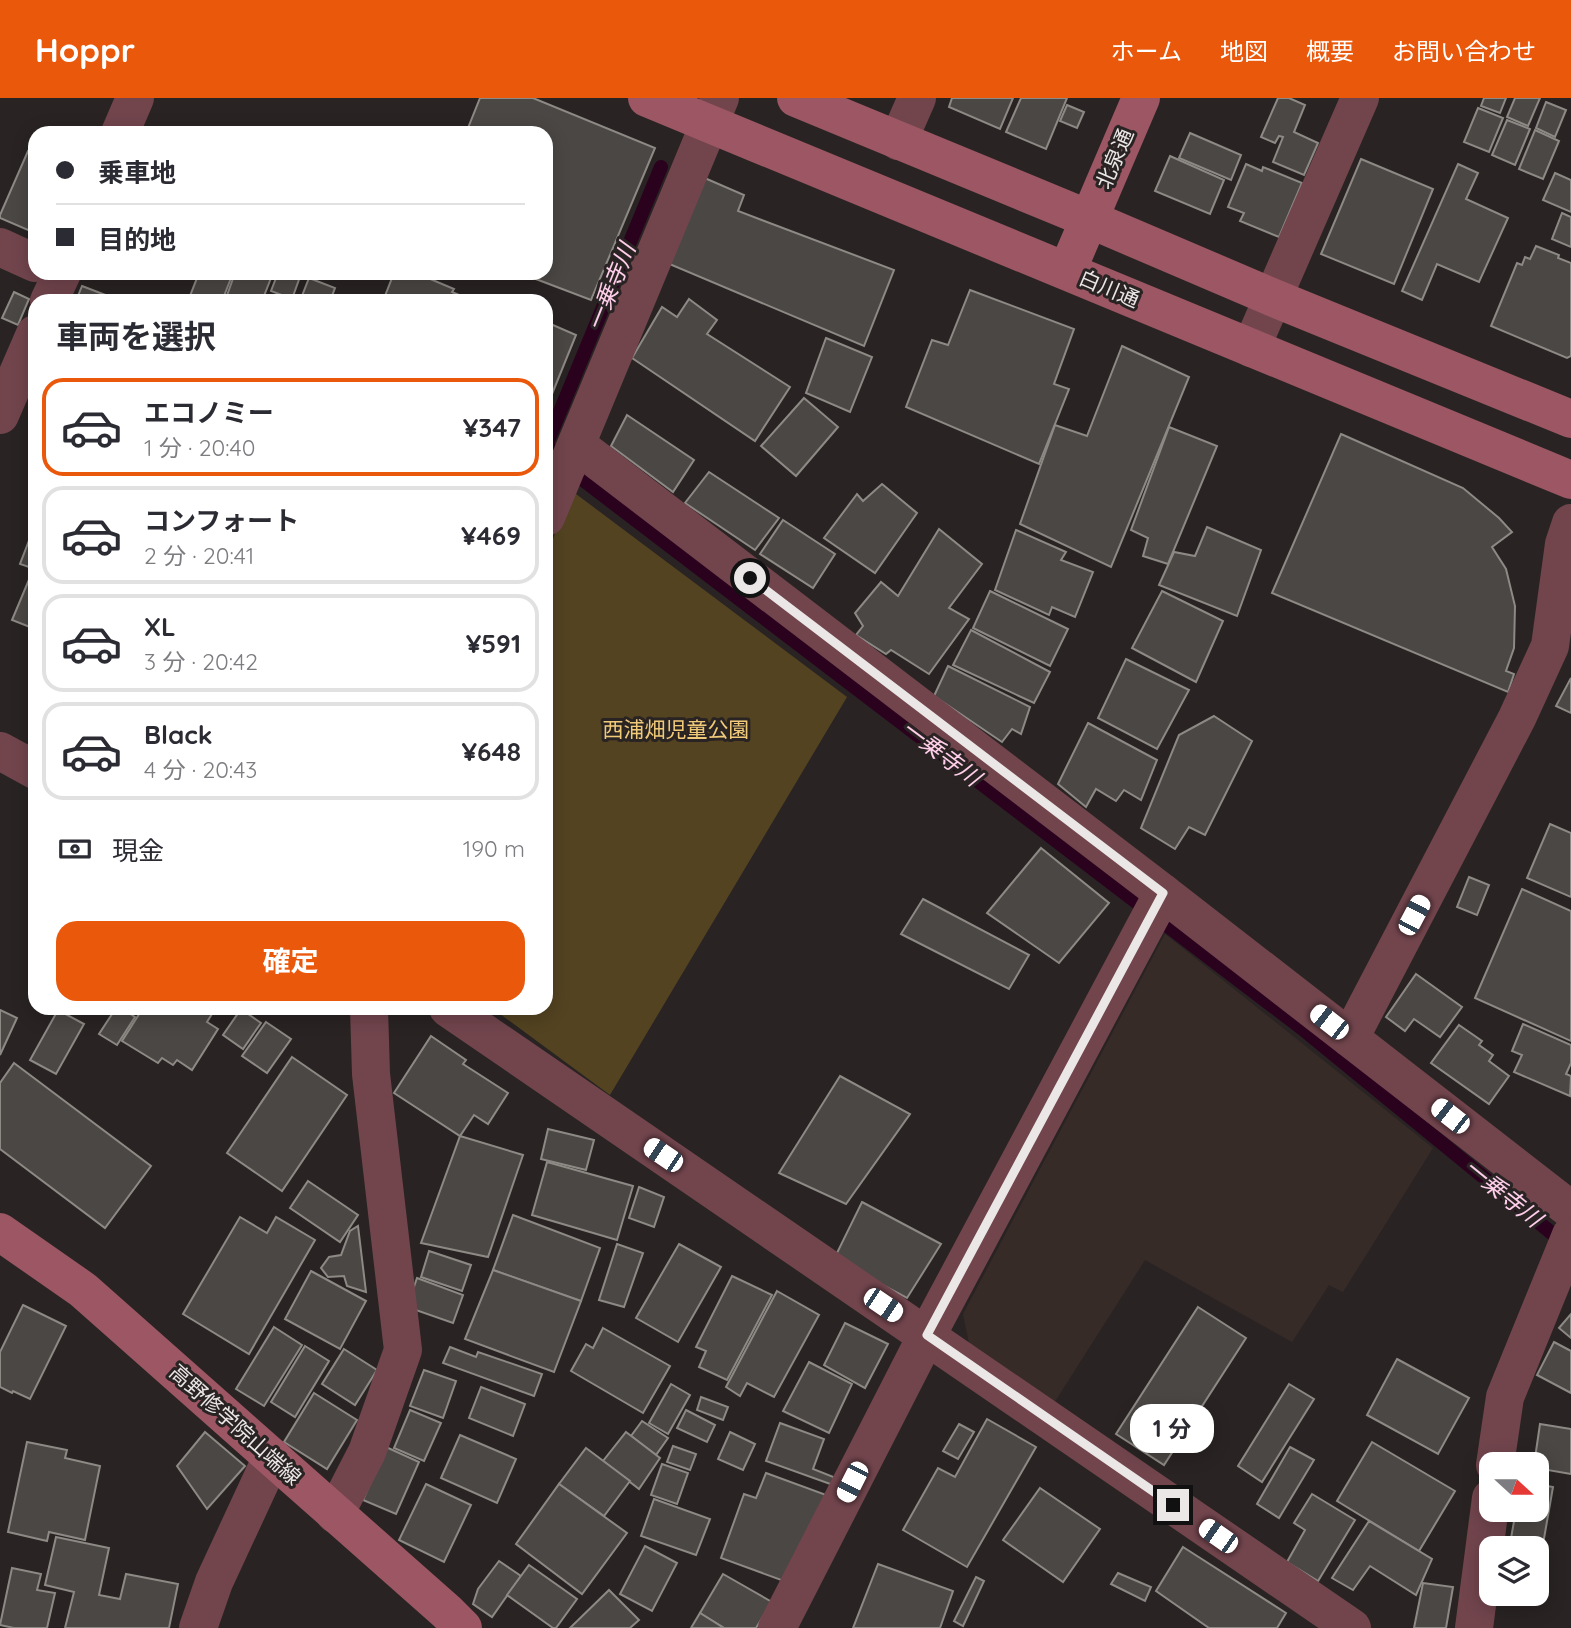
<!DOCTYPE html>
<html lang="ja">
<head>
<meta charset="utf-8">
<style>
	body { margin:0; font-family:Quicksand,"Noto Sans JP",sans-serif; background:#f7f7f7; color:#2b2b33; height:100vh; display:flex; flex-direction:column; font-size:26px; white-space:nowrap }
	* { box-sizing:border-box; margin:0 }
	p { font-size:23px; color:#7c7c81 }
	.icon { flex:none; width:38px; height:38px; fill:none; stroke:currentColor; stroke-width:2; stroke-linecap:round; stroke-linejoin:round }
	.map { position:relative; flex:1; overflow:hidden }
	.sheet { position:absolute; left:28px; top:196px; width:525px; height:721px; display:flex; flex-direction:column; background:#fff; border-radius:21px; box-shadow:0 4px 18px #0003 }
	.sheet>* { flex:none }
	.guide { position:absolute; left:28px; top:28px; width:525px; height:154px; border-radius:21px; box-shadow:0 4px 18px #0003; display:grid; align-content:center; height:154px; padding:0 28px; background:#fff }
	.needle { width:46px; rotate:111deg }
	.fabs { position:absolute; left:1479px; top:1354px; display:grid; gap:14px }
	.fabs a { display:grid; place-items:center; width:70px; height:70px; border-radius:14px; background:#fff; box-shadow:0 4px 18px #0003; font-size:35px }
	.end { position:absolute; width:32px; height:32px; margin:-16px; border:9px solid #ebe7e7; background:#111; box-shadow:0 0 0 4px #111 }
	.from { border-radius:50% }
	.bubble { position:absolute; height:49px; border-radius:21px; background:#fff; box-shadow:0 4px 18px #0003; font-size:23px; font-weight:700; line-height:49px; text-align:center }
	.car { position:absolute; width:21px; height:42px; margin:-21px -10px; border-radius:9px; box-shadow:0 0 5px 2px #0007; background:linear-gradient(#fff 24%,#345 0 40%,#fff 0 76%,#345 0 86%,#fff 0) }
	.guide b { display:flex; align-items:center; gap:24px; height:66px; font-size:26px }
	.guide b+b { border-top:2px solid #e1e1e2 }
	.guide i { width:18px; height:18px; background:#2b2b33 }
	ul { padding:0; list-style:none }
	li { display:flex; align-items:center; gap:21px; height:98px; margin:0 14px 10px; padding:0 14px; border:4px solid #e1e1e2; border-radius:21px }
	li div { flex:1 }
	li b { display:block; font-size:26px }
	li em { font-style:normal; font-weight:700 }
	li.selected { border-color:#ea580c }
	li>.icon { width:63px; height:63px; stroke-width:1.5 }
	h2 { padding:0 28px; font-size:32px; line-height:84px }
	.pay { display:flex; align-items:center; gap:18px; height:77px; padding:0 28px; font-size:26px }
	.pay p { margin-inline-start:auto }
	.primary-button { display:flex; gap:14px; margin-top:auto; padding:14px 28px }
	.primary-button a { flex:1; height:80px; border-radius:21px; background:#ea580c; color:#fff; font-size:28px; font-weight:700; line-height:80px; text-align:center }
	header { display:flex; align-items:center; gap:42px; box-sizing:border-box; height:98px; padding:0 35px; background:#ea580c; color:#fff }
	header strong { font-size:33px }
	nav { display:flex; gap:38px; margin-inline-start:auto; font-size:24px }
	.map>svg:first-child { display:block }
	.built { fill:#372b28 }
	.green { fill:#534321 }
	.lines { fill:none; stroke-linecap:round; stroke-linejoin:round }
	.stream { stroke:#2b021e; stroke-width:14 }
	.building { fill:#4b4744; stroke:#8d8985; stroke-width:2 }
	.street { stroke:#72454d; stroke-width:38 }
	.secondary { stroke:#9d5663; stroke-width:38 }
	.route { stroke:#ebe7e7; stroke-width:9 }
	.labels { text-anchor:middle; stroke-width:6; stroke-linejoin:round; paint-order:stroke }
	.street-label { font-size:21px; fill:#ebe7e7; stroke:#292423 }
	.park-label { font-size:21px; fill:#f0ca79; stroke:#292423 }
	.water-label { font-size:23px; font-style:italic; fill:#ffceea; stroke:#292423 }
</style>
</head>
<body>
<header>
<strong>Hoppr</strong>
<nav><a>ホーム</a><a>地図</a><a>概要</a><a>お問い合わせ</a></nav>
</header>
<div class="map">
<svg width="1571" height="1530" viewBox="0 0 1571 1530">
	<rect width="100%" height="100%" fill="#292423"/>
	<!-- built -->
	<polygon class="built" points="1165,836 1433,1050 1343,1194 1329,1187 1292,1244 1145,1162 1054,1305 970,1250 963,1216"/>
	<!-- green -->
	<polygon class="green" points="572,393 847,599 610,997 492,910 546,910 546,458"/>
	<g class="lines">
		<!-- stream -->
		<polyline class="stream" points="661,69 547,345 553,359 1304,932 1565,1146"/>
	</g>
	<!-- building -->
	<g class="building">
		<polygon points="480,0 533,0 655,50 591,202 520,175 546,175 546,35 466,35"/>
		<polygon points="952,0 1013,0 1000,31 949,9"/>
		<polygon points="1021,0 1067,0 1046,51 1006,34"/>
		<polygon points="1278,0 1289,0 1305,7 1294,34 1318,45 1304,77 1273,64 1283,39 1279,38 1275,45 1261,39"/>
		<polygon points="1484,0 1506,0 1500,15 1481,8"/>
		<polygon points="1515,0 1540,0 1528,28 1507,19"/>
		<polygon points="1546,4 1566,12 1555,39 1536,30"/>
		<polygon points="1067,7 1084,14 1077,30 1060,23"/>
		<polygon points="1478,10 1503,20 1489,54 1464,44"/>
		<polygon points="1507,22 1530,31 1515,67 1492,57"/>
		<polygon points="1535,32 1559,43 1543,81 1519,71"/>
		<polygon points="1190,35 1241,57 1231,82 1179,60"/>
		<polygon points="28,53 35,56 35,135 0,120 0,117"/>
		<polygon points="1170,58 1224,82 1210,116 1155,93"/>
		<polygon points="1361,61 1433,91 1394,186 1321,156"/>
		<polygon points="1246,66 1262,73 1263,69 1302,85 1279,139 1240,123 1244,115 1228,109"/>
		<polygon points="1458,66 1478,75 1466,101 1508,120 1479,184 1437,166 1422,202 1402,193"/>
		<polygon points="1555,75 1571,82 1571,114 1543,102"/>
		<polygon points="700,78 744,97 738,113 894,172 864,248 667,165"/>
		<polygon points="1562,115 1571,119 1571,149 1552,141"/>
		<polygon points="1536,148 1559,157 1558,160 1571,165 1571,258 1567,260 1491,228 1517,165 1522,167 1525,159 1530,161"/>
		<polygon points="199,175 233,175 222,203 188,203"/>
		<polygon points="235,175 273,175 262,203 225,203"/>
		<polygon points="278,175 301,176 292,201 271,193"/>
		<polygon points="394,175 416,175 454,191 452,194 471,202 470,203 383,203"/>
		<polygon points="309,180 335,190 330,203 300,203"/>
		<polygon points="82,188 121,203 76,203"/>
		<polygon points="970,192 1074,231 1054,286 1069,291 1039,366 906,309 932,242 948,247"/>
		<polygon points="14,194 29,201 18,227 2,220"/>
		<polygon points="689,201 717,222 707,236 790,289 755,343 632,260 662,209 677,219"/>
		<polygon points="546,224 576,237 552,296 546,293"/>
		<polygon points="826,240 872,259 850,314 806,295"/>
		<polygon points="1122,248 1189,279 1111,469 1020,426 1055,327 1087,338"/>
		<polygon points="804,300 838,329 796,378 761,348"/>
		<polygon points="627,317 694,362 673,394 611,348"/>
		<polygon points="1169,329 1217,348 1168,466 1143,458 1148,440 1131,432"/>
		<polygon points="1341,336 1463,390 1499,420 1512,434 1492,449 1506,471 1515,508 1514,550 1506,573 1514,576 1508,594 1272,495"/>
		<polygon points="709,374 779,420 755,452 685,405"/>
		<polygon points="882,386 917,415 875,475 824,440 857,396 863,403"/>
		<polygon points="783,422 835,456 813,490 760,456"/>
		<polygon points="35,427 35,471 20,466"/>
		<polygon points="1207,429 1261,452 1237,518 1159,487 1174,454 1195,458"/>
		<polygon points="939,431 982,466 949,510 969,521 929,576 891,552 886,556 856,537 863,528 855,515 881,484 898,498"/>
		<polygon points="1016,432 1066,454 1061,462 1093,474 1075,519 1052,509 1049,517 995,492"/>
		<polygon points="33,472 35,473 35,531 12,522"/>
		<polygon points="990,493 1068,531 1050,568 973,530"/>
		<polygon points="1162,493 1223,523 1196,584 1132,550"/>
		<polygon points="971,532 1050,574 1034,605 953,567"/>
		<polygon points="1126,561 1189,592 1157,651 1098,620"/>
		<polygon points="948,568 1030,609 1021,636 1012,631 1002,644 934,598"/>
		<polygon points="1571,580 1571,615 1556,608"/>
		<polygon points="1214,618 1252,643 1205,737 1189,729 1175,751 1141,730 1179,637"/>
		<polygon points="1088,625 1157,662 1141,702 1124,692 1116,703 1096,691 1086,709 1058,686"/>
		<polygon points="1550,726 1571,735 1571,799 1527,780"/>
		<polygon points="1041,750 1109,805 1059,865 987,815"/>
		<polygon points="1469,779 1489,787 1477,817 1457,809"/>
		<polygon points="1522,791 1571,813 1571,943 1475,900"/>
		<polygon points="923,801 1029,857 1009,891 901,836"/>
		<polygon points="1416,876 1462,909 1440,939 1414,921 1405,933 1386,919"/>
		<polygon points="116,910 121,910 135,919 117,947 99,936"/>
		<polygon points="143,910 225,910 222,915 215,911 207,924 218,931 192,972 177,962 173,967 162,960 158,965 122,943"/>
		<polygon points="241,911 261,925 243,951 223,937"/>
		<polygon points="0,912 17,920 0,957"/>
		<polygon points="58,912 84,926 56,976 30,962"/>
		<polygon points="266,924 291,941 267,975 242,958"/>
		<polygon points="1523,926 1571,947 1571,965 1566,976 1571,978 1570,998 1514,974 1522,957 1512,953"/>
		<polygon points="1459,927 1482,943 1479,947 1493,957 1489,963 1509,978 1489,1006 1431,965"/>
		<polygon points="431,938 466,962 463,966 508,995 488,1026 474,1017 460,1038 394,995"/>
		<polygon points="292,959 347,997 282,1093 227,1055"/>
		<polygon points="14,965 151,1068 105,1130 0,1051 0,985"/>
		<polygon points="840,978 910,1016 846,1106 779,1075"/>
		<polygon points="548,1031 594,1042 586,1072 541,1061"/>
		<polygon points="460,1038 523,1057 488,1159 421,1145"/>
		<polygon points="547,1064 633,1088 617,1142 532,1117"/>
		<polygon points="308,1083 358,1117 340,1144 290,1110"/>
		<polygon points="639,1089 664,1099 654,1129 629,1120"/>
		<polygon points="862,1104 941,1146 907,1200 834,1161"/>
		<polygon points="513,1117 600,1150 581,1203 493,1172"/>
		<polygon points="240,1119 267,1135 276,1119 315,1142 249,1256 183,1216"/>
		<polygon points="358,1128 366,1194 347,1188 344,1178 328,1179 321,1170 329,1159 341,1157 350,1133"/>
		<polygon points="617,1146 643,1155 624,1209 599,1202"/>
		<polygon points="679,1146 721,1169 678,1244 636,1220"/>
		<polygon points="429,1153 471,1167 462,1193 421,1179"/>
		<polygon points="493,1172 581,1203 554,1274 465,1241"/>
		<polygon points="311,1173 366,1203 340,1251 285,1221"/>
		<polygon points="732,1178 772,1197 727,1282 699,1269 706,1253 696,1249"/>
		<polygon points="417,1180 463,1197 453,1225 407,1209"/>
		<polygon points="777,1193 819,1217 774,1299 747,1285 740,1298 726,1289"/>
		<polygon points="23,1207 66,1228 30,1301 13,1293 12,1295 0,1289 0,1254"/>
		<polygon points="1198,1209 1246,1240 1164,1367 1116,1336"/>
		<polygon points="1571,1216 1571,1240 1559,1230"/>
		<polygon points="845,1225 888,1246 865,1290 824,1267"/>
		<polygon points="274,1229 302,1247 264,1308 236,1291"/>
		<polygon points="603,1230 670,1268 643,1315 571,1273 586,1246 593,1250"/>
		<polygon points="1554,1244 1571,1253 1571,1295 1537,1277"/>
		<polygon points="305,1248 329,1263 295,1319 271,1304"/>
		<polygon points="450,1249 476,1259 478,1254 542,1276 534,1298 443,1265"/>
		<polygon points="344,1251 377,1272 355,1307 322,1286"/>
		<polygon points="1397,1261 1469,1300 1438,1356 1367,1317"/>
		<polygon points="809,1264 852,1286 829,1335 783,1313"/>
		<polygon points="424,1272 456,1283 443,1320 410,1308"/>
		<polygon points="671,1286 690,1297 668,1336 649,1325"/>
		<polygon points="1289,1286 1314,1301 1262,1384 1238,1368"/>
		<polygon points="481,1289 525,1306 513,1338 469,1320"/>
		<polygon points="314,1295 357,1322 327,1371 284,1344"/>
		<polygon points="701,1299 728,1309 723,1322 697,1312"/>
		<polygon points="410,1312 441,1325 424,1363 394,1350"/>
		<polygon points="686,1312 715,1327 707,1344 677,1330"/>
		<polygon points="987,1321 1036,1349 967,1469 903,1432 938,1370 955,1379"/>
		<polygon points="642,1323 668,1340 656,1357 631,1338"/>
		<polygon points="780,1325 824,1341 813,1371 836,1380 833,1387 766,1363"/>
		<polygon points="959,1326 974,1334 958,1361 943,1353"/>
		<polygon points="1540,1326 1571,1331 1571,1376 1536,1370 1536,1367 1534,1367"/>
		<polygon points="205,1334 245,1368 207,1411 177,1368"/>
		<polygon points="626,1334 660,1360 639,1391 603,1363"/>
		<polygon points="730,1334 755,1346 743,1372 718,1361"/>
		<polygon points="460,1337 516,1361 497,1405 441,1380"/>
		<polygon points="27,1344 67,1352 65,1360 100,1368 85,1442 49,1434 47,1443 8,1434"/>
		<polygon points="1372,1344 1455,1393 1419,1453 1337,1403"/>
		<polygon points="673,1348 696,1356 690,1372 667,1364"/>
		<polygon points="386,1349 419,1364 396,1416 363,1402"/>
		<polygon points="1290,1349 1314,1362 1279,1420 1257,1406"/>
		<polygon points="586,1350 630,1383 604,1418 559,1386"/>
		<polygon points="662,1366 688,1375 677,1406 651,1397"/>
		<polygon points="766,1375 829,1398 795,1487 721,1460 744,1396 756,1400"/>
		<polygon points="426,1386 471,1407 444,1464 399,1442"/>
		<polygon points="559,1386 627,1435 582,1496 516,1446"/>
		<polygon points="1536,1386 1553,1389 1542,1452 1510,1446 1516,1412 1536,1412"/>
		<polygon points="1040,1390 1100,1431 1063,1484 1003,1442"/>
		<polygon points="1312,1396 1355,1422 1318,1483 1287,1464 1305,1432 1294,1425"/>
		<polygon points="654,1401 710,1421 696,1457 641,1438"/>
		<polygon points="1369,1423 1432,1461 1416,1497 1370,1468 1353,1492 1332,1480"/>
		<polygon points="56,1439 109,1450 99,1497 120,1501 126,1476 178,1486 169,1530 65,1530 74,1494 45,1487"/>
		<polygon points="645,1448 677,1465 652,1513 620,1496"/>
		<polygon points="1183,1449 1286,1515 1277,1530 1209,1530 1156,1493"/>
		<polygon points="499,1463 521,1478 492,1519 473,1506 478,1491"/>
		<polygon points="878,1466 953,1493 940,1530 853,1530"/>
		<polygon points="529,1467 577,1501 556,1530 553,1530 507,1497"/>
		<polygon points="12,1470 41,1476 37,1492 55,1495 47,1530 14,1530 0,1527"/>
		<polygon points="1118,1475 1151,1489 1145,1503 1111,1486"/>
		<polygon points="723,1476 772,1504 756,1530 724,1530 700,1515"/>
		<polygon points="976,1479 984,1483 963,1528 954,1523"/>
		<polygon points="1423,1485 1453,1489 1446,1530 1414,1530"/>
		<polygon points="609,1492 639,1522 630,1530 570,1530"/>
		<polygon points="700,1515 724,1530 691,1530"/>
	</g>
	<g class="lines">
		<!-- street -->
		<g class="street">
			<polyline points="120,35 135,0"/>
			<polyline points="898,43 917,0"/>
			<polyline points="0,149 35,165"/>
			<polyline points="49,203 62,175"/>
			<polyline points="1251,250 1360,0"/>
			<polyline points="0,317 35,236"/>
			<polyline points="577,347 1163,795 1571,1112"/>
			<polyline points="546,419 720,0"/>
			<polyline points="0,653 35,672"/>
			<polyline points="448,910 1352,1530"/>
			<polyline points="1350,940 1517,620 1550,548 1564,446 1571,425"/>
			<polyline points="1495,1367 1505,1299 1571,1137"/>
			<polyline points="335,1416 367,1354 403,1252 371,976 369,910"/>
			<polyline points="198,1530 214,1484 272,1359"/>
			<polyline points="777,1530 927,1237 1163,795"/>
			<polyline points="1474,1530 1491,1400"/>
		</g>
		<!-- secondary -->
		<g class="secondary">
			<polyline points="647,0 1571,382"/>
			<polyline points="796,0 1089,121 1274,200 1571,321"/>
			<polyline points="1067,173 1141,0"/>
			<polyline points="0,1134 83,1192 447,1514 463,1530"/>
		</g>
	</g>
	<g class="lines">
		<!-- route -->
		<polyline class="route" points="750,480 1163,795 927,1237 1173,1407"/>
	</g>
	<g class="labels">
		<!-- street labels -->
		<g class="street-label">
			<text transform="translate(1115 61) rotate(-67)" y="7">北泉通</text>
			<text transform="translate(1109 191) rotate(23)" y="7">白川通</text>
			<text transform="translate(235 1327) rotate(42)" y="7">高野修学院山端線</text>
		</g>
		<!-- park labels -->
		<g class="park-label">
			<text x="676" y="639">西浦畑児童公園</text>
		</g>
		<!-- water labels -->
		<g class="water-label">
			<text transform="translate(611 189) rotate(-68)" y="8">一乗寺川</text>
			<text transform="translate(941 655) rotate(37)" y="8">一乗寺川</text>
			<text transform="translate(1503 1095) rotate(39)" y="8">一乗寺川</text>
		</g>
	</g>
</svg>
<div class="fabs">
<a><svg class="needle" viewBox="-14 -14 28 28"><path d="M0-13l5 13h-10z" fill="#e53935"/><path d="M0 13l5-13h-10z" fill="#7c7c81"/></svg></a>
<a><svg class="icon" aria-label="layers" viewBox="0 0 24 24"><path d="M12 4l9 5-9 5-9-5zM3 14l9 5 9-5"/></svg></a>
</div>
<i class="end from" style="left:750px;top:480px"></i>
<i class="end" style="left:1173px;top:1407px"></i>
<div class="bubble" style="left:1130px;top:1306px;width:84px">1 分</div>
<i class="car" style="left:1414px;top:817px;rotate:28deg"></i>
<i class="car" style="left:1329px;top:924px;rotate:308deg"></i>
<i class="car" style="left:1450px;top:1018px;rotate:308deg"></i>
<i class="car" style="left:663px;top:1057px;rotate:304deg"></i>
<i class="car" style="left:883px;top:1207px;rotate:124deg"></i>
<i class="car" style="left:852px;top:1384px;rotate:207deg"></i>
<i class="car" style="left:1218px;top:1438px;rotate:305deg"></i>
<div class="guide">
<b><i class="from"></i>乗車地</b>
<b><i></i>目的地</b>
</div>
<section class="sheet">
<h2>車両を選択</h2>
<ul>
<li class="selected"><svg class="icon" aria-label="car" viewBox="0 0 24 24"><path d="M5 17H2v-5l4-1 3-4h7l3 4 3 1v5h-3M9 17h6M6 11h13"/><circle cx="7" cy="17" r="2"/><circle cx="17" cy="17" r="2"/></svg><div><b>エコノミー</b><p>1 分 · 20:40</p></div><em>¥347</em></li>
<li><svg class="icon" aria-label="car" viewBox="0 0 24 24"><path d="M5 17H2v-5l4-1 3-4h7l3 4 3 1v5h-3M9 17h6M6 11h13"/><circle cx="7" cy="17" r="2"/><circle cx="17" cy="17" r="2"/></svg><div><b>コンフォート</b><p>2 分 · 20:41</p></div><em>¥469</em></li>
<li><svg class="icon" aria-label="car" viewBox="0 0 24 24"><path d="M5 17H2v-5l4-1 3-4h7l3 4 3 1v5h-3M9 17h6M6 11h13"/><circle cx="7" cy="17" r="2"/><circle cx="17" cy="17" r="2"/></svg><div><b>XL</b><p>3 分 · 20:42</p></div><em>¥591</em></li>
<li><svg class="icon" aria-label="car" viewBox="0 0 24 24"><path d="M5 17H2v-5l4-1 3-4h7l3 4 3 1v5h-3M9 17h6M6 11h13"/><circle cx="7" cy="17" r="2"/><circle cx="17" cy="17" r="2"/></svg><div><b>Black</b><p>4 分 · 20:43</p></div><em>¥648</em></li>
</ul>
<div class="pay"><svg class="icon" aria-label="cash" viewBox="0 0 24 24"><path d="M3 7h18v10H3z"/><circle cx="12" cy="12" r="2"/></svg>現金<p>190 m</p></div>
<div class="primary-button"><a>確定</a></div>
</section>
</div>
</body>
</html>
